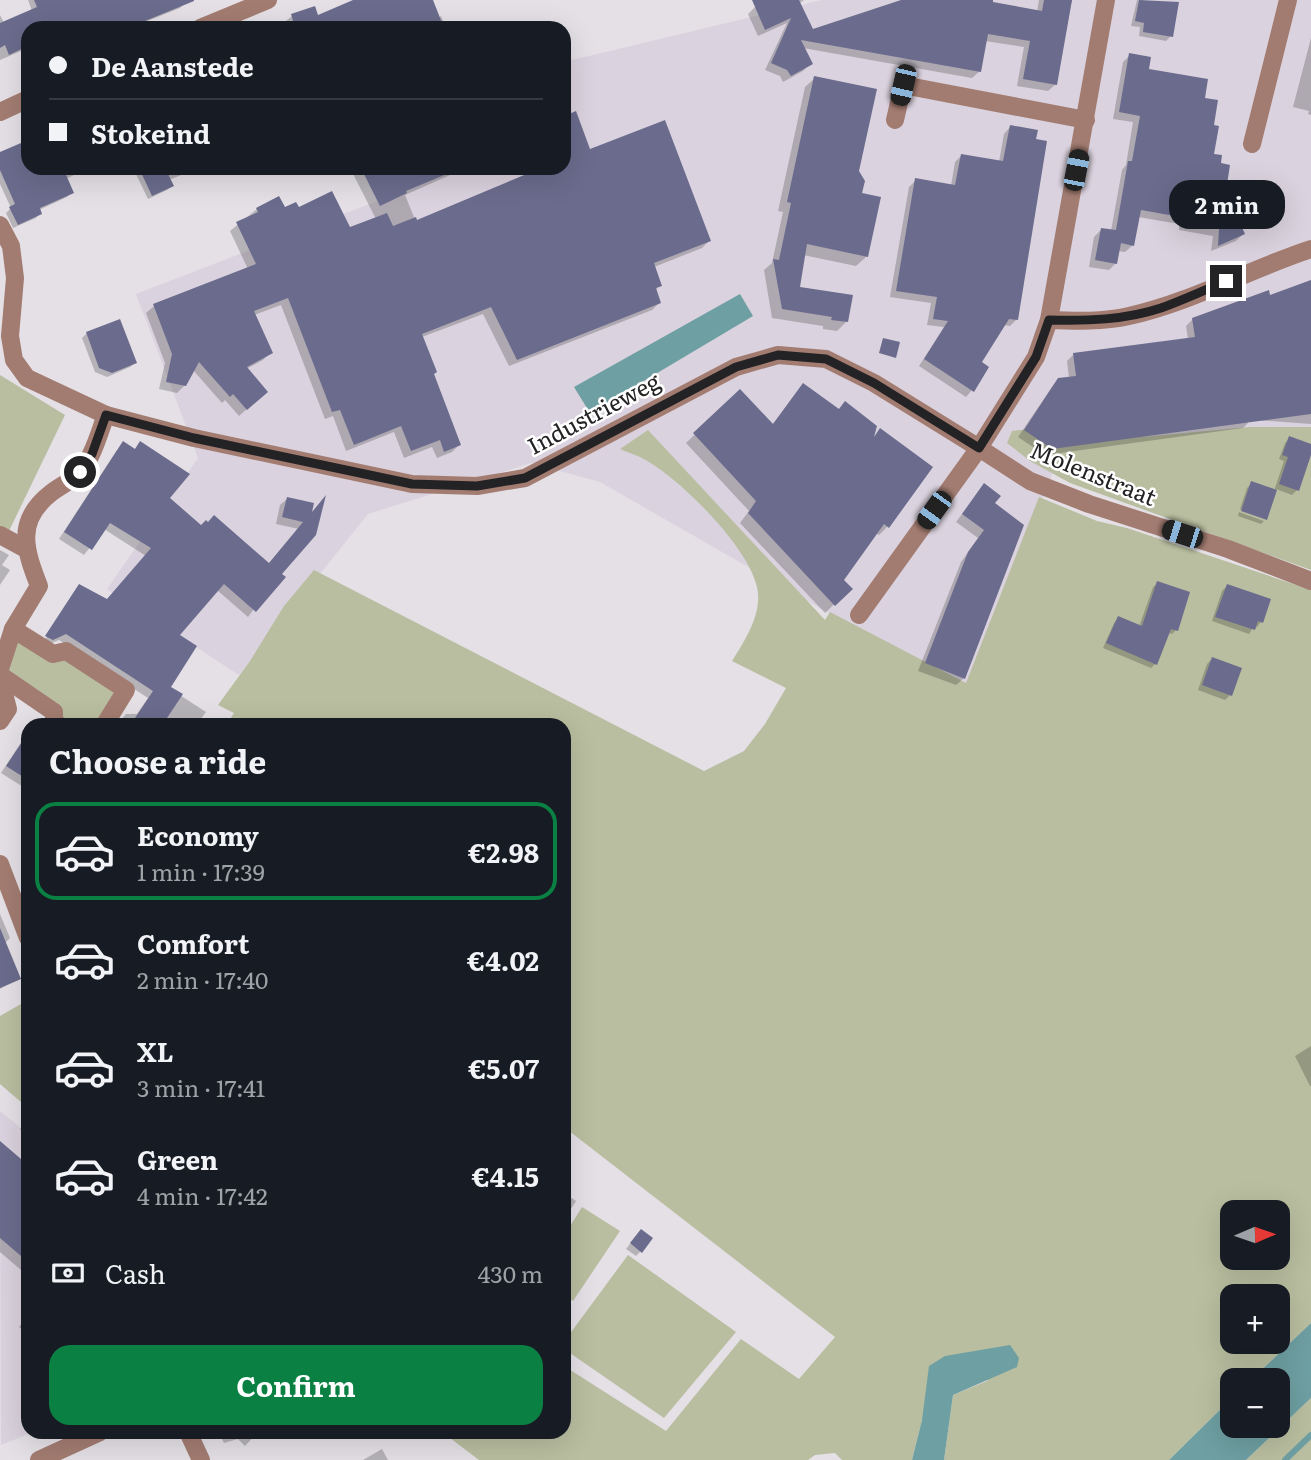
<!DOCTYPE html>
<html lang="en">
<head>
<meta charset="utf-8">
<style>
	body { margin:0; font-family:Literata,serif; background:#20242c; color:#f1f3f6; height:100vh; display:flex; flex-direction:column; font-size:26px; white-space:nowrap }
	* { box-sizing:border-box; margin:0 }
	p { font-size:23px; color:#9ea1a6 }
	.icon { flex:none; width:38px; height:38px; fill:none; stroke:currentColor; stroke-width:2; stroke-linecap:round; stroke-linejoin:round }
	.map { position:relative; flex:1; overflow:hidden }
	.side { position:absolute; left:21px; top:718px; width:550px; height:721px; display:flex; flex-direction:column; background:#171b24; border-radius:21px; box-shadow:0 7px 28px #0002 }
	.side>* { flex:none }
	.top-card { position:absolute; left:21px; top:21px; width:550px; height:154px; border-radius:21px; box-shadow:0 7px 28px #0002; display:grid; align-content:center; height:154px; padding:0 28px; background:#171b24 }
	.needle { width:46px; rotate:88deg }
	.buttons { position:absolute; left:1220px; top:1200px; display:grid; gap:14px }
	.buttons a { display:grid; place-items:center; width:70px; height:70px; border-radius:14px; background:#171b24; box-shadow:0 7px 28px #0002; font-size:35px }
	.end { position:absolute; width:32px; height:32px; margin:-16px; border:9px solid #232224; background:#fff; box-shadow:0 0 0 4px #fff }
	.from { border-radius:50% }
	.bubble { position:absolute; height:49px; border-radius:21px; background:#171b24; box-shadow:0 7px 28px #0002; font-size:23px; font-weight:700; line-height:49px; text-align:center }
	.car { position:absolute; width:21px; height:42px; margin:-21px -10px; border-radius:9px; box-shadow:0 0 5px 2px #0007; background:linear-gradient(#222 24%,#8ab4d8 0 40%,#222 0 76%,#8ab4d8 0 86%,#222 0) }
	.top-card b { display:flex; align-items:center; gap:24px; height:66px; font-size:26px }
	.top-card b+b { border-top:2px solid #363941 }
	.top-card i { width:18px; height:18px; background:#f1f3f6 }
	ul { padding:0; list-style:none }
	li { display:flex; align-items:center; gap:21px; height:98px; margin:0 14px 10px; padding:0 14px; border:4px solid transparent; border-radius:21px }
	li div { flex:1 }
	li b { display:block; font-size:26px }
	li em { font-style:normal; font-weight:700 }
	li.on { border-color:#0b8043 }
	li>.icon { width:63px; height:63px; stroke-width:1.5 }
	h2 { padding:0 28px; font-size:32px; line-height:84px }
	.pay { display:flex; align-items:center; gap:18px; height:77px; padding:0 28px; font-size:26px }
	.pay p { margin-inline-start:auto }
	.button { display:flex; gap:14px; margin-top:auto; padding:14px 28px }
	.button a { flex:1; height:80px; border-radius:21px; background:#0b8043; color:#fff; font-size:28px; font-weight:700; line-height:80px; text-align:center }
	.map>svg:first-child { display:block }
	.built { fill:#dad2de }
	.green { fill:#b9bea0; fill-rule:evenodd }
	.water { fill:#6e9fa2 }
	.shadow { fill:#0003 }
	.lines { fill:none; stroke-linecap:round; stroke-linejoin:round }
	.stream { stroke:#6e9fa2; stroke-width:6 }
	.building { fill:#6b6b8d }
	.minor { stroke:#a37c71; stroke-width:18 }
	.route { stroke:#232224; stroke-width:9 }
	.labels { text-anchor:middle; stroke-width:5; stroke-linejoin:round; paint-order:stroke }
	.street-label { font-size:23px; fill:#232224; stroke:#fff }
</style>
</head>
<body>
<div class="map">
<svg width="1311" height="1460" viewBox="0 0 1311 1460">
	<rect width="100%" height="100%" fill="#e4e0e6"/>
	<!-- built -->
	<g class="built">
		<polygon points="822,0 1311,0 1311,436 1055,467 968,689 844,622 600,482 531,463 368,514 239,675 107,589 198,458 136,294 463,168 564,168 564,62"/>
		<polygon points="0,1111 28,1134 28,1432 34,1432 1,1445"/>
	</g>
	<!-- green -->
	<g class="green">
		<polygon points="0,375 65,415 7,535 0,531"/>
		<polygon points="1085,423 1087,442 1250,427 1311,427 1311,570 1070,483 1030,461 1007,443 1012,431"/>
		<path d="M648 430 825 620 830 612 966 683 1039 497 1097 521 1127 528 1311 590V1323L1250 1381H1232V1398L1169 1460H944L953 1395 987 1381 1010 1345 922 1420 912 1460H842L835 1453 815 1455 808 1460H479L442 1432H564V1366L666 1431 741 1339 799 1379 835 1337 564 1127V724H227L234 713 218 705 250 661 284 606 314 570 704 771 744 751 765 724 786 688 732 661C745 640 763 613 757 587 748 547 684 483 649 462 640 456 629 453 620 449ZM1232 1213H1278V1258H1232ZM1232 1297H1278V1342H1232Z"/>
		<polygon points="18,640 65,655 117,688 97,724 69,724 64,722 61,709 6,671"/>
		<polygon points="28,1000 26,1102 28,1108 0,1084 0,1016"/>
		<polygon points="582,1207 620,1231 573,1301 564,1295 564,1236"/>
		<polygon points="628,1255 736,1332 664,1418 567,1351 566,1339"/>
		<polygon points="1311,1398 1311,1460 1246,1460"/>
	</g>
	<!-- water -->
	<g class="water">
		<polygon points="740,294 753,316 590,413 574,387"/>
		<polygon points="1311,1323 1311,1398 1246,1460 1169,1460 1232,1398 1232,1426 1278,1426 1278,1381 1250,1381"/>
		<polygon points="1010,1345 1019,1358 1017,1367 953,1395 944,1460 912,1460 922,1420 929,1366 945,1356"/>
	</g>
	<!-- shadow -->
	<g class="shadow">
		<polygon points="28,0 183,0 185,3 180,8 130,28 28,28 28,48 0,60 0,15 4,23 32,11"/>
		<polygon points="372,0 431,0 438,18 441,16 446,28 277,28 292,16 317,17"/>
		<polygon points="768,0 804,0 799,4 812,31 907,0 991,0 991,3 1037,12 1039,0 1072,0 1056,84 1048,91 1017,86 1024,47 985,41 980,71 972,78 803,48 810,64 803,71 783,82 780,76 765,70 787,23 758,36 748,14 755,7"/>
		<polygon points="1137,0 1177,4 1171,36 1166,41 1139,36 1140,27 1131,26"/>
		<polygon points="1311,38 1311,115 1308,114 1309,111 1293,107"/>
		<polygon points="1130,55 1147,70 1203,100 1212,126 1212,156 1220,220 1243,234 1236,241 1211,251 1213,236 1179,230 1179,224 1138,217 1133,245 1125,252 1118,251 1116,263 1109,270 1089,267 1094,237 1102,229 1111,231 1122,170 1126,165 1133,122 1113,119 1123,62"/>
		<polygon points="815,78 857,172 866,257 856,266 803,255 798,288 847,321 837,331 823,329 823,326 772,318 764,270 772,263 783,212 778,211 805,87"/>
		<polygon points="575,114 589,151 709,241 702,248 654,267 660,285 655,291 659,303 652,310 509,366 483,314 422,337 432,375 459,445 452,452 437,458 432,447 404,458 394,432 346,451 333,416 325,419 281,305 254,315 271,352 263,360 246,369 258,399 239,416 225,400 222,403 193,370 185,385 177,393 159,389 165,363 146,313 154,306 248,269 230,231 257,209 298,210 349,229 376,219 350,168 466,168 405,195 416,222 543,168 564,168 564,118"/>
		<polygon points="1010,127 1016,320 1010,326 1003,325 980,363 972,390 966,397 919,366 944,327 927,325 931,303 890,297 909,187 916,180 951,186 955,162 961,156 999,162 1004,134"/>
		<polygon points="28,142 28,168 88,168 66,179 72,192 67,197 39,210 40,213 36,218 13,228 6,213 11,208 0,184 0,154"/>
		<polygon points="133,168 198,168 169,180 172,186 167,190 148,199"/>
		<polygon points="1311,280 1311,424 1241,419 1248,423 1243,428 1045,455 1018,437 1052,387 1059,379 1069,378 1067,361 1074,354 1188,339 1186,326 1193,319 1268,298"/>
		<polygon points="87,333 135,363 130,367 107,377 95,372 82,338"/>
		<polygon points="803,385 838,410 845,403 872,439 880,431 887,527 879,535 875,533 842,580 850,589 825,613 740,523 749,511 686,443 740,391 772,425"/>
		<polygon points="1290,438 1311,446 1297,490 1292,495 1276,489 1266,519 1240,509 1247,488 1252,483 1274,491 1284,461 1279,459 1285,443"/>
		<polygon points="140,444 168,498 201,527 268,565 299,529 276,524 280,505 287,499 312,505 280,574 248,617 217,590 178,635 169,688 206,712 197,724 119,724 120,721 126,714 137,714 148,698 59,640 45,646 42,644 77,591 106,601 146,556 104,529 84,555 59,539 117,450 134,450"/>
		<polygon points="984,485 993,504 964,678 956,685 918,671 961,562 978,538 956,522"/>
		<polygon points="1239,512 1264,521 1261,524 1238,516"/>
		<polygon points="0,550 9,555 2,565 10,570 0,585"/>
		<polygon points="1158,583 1176,630 1172,634 1168,633 1155,664 1151,668 1103,648 1114,623 1118,618 1139,627 1153,587"/>
		<polygon points="1227,586 1261,622 1257,627 1254,626 1249,634 1212,621 1222,591"/>
		<polygon points="1212,659 1230,695 1225,700 1198,690 1207,664"/>
		<polygon points="39,718 42,724 33,724"/>
		<polygon points="28,732 28,790 1,773"/>
		<polygon points="28,856 28,873 21,865"/>
		<polygon points="0,914 10,938 5,943 19,979 0,989"/>
		<polygon points="1311,1046 1311,1086 1310,1086 1295,1056"/>
		<polygon points="28,1111 28,1136 20,1129 27,1120 23,1117"/>
		<polygon points="0,1144 28,1167 28,1276 0,1252"/>
		<polygon points="564,1193 576,1201 564,1220"/>
		<polygon points="636,1236 641,1251 636,1256 626,1249"/>
		<polygon points="28,1316 28,1335 19,1327"/>
		<polygon points="218,1432 258,1432 245,1446 238,1439 224,1443"/>
		<polygon points="382,1449 388,1460 363,1460"/>
	</g>
	<g class="lines">
		<!-- stream -->
		<polyline class="stream" points="1285,1460 1311,1435"/>
	</g>
	<!-- building -->
	<g class="building">
		<polygon points="34,0 194,0 194,1 128,28 28,28 28,46 9,55 5,45 0,48 0,23 37,7"/>
		<polygon points="353,0 433,0 444,28 288,28 288,26 294,24 291,14 315,6 318,15"/>
		<polygon points="752,0 799,0 813,29 901,0 993,0 993,2 1042,11 1044,0 1072,0 1057,85 1023,79 1030,41 988,34 981,72 801,40 813,64 791,76 787,70 771,63 791,18 765,30"/>
		<polygon points="1139,0 1179,2 1173,37 1143,32 1144,23 1135,21"/>
		<polygon points="1129,53 1151,57 1149,69 1208,79 1205,98 1218,100 1214,125 1219,126 1214,154 1222,155 1221,163 1230,165 1222,217 1235,212 1245,234 1218,246 1219,229 1185,223 1186,218 1141,210 1134,246 1121,243 1117,264 1095,260 1101,228 1116,230 1128,161 1132,161 1140,116 1119,112"/>
		<polygon points="814,76 877,89 859,171 865,181 862,193 881,197 868,257 807,244 800,287 853,295 848,322 831,320 832,317 782,309 773,259 779,260 791,203 787,202"/>
		<polygon points="576,111 590,149 665,120 711,241 654,263 662,286 656,288 661,303 517,360 491,307 422,334 437,372 434,374 461,445 444,452 440,440 411,451 401,426 354,445 340,410 332,412 288,298 254,311 273,353 247,367 268,392 247,410 233,394 230,397 199,362 186,386 166,382 172,354 153,304 256,264 236,222 258,212 256,208 279,196 285,207 296,202 299,207 332,191 350,227 387,213 393,226 416,217 417,220 541,168 564,168 564,116"/>
		<polygon points="1010,125 1038,130 1036,139 1047,141 1018,320 1009,319 982,362 989,367 974,392 924,359 948,321 933,319 937,297 896,291 915,178 955,185 961,154 1003,161"/>
		<polygon points="28,140 28,168 63,168 74,193 40,208 42,214 18,225 9,207 15,204 0,170 0,152"/>
		<polygon points="139,168 165,168 174,186 152,196"/>
		<polygon points="361,168 461,168 406,191 407,193 380,206"/>
		<polygon points="1311,280 1311,414 1052,449 1024,430 1058,378 1076,376 1073,353 1195,337 1192,318 1269,290 1270,295"/>
		<polygon points="120,319 137,363 112,373 99,368 86,332"/>
		<polygon points="883,338 900,342 896,358 879,353"/>
		<polygon points="803,383 839,409 845,401 877,426 874,437 880,428 933,467 889,528 884,524 844,580 853,589 835,606 748,513 756,501 693,433 740,389 773,424"/>
		<polygon points="1289,436 1311,444 1311,455 1299,491 1279,484 1288,457 1282,455"/>
		<polygon points="123,441 135,449 140,441 190,474 170,498 201,525 206,520 208,522 214,515 269,563 303,522 282,517 287,497 314,503 312,512 326,495 316,535 282,574 286,577 256,612 224,584 180,635 197,646 171,687 183,694 163,724 131,724 153,691 66,634 53,640 45,636 79,584 107,599 151,548 110,523 92,550 64,532"/>
		<polygon points="1251,481 1277,490 1267,520 1241,511"/>
		<polygon points="984,483 1001,496 995,503 1024,525 965,679 925,663 968,552 984,530 962,514"/>
		<polygon points="1157,581 1190,592 1178,631 1171,629 1157,665 1106,643 1118,616 1142,626"/>
		<polygon points="1227,584 1271,599 1263,623 1258,621 1255,630 1215,617"/>
		<polygon points="1212,657 1242,668 1232,696 1202,685"/>
		<polygon points="28,733 28,780 6,766"/>
		<polygon points="0,928 21,979 0,988"/>
		<polygon points="0,1141 28,1165 28,1262 0,1238"/>
		<polygon points="641,1229 653,1238 642,1253 630,1243"/>
	</g>
	<g class="lines">
		<!-- minor -->
		<g class="minor">
			<polyline points="200,28 268,0"/>
			<polyline points="0,112 28,99"/>
			<polyline points="895,120 903,85 1086,120"/>
			<polyline points="1252,144 1288,0"/>
			<polyline points="0,225 11,246 15,278 10,336 14,360 27,378 106,415 194,438 412,484 477,486 525,478 736,367 778,355 826,359 874,383 979,448 1036,357 1049,320 1106,0"/>
			<path d="M1049 320C1075 321 1103 322 1129 316 1192 302 1250 269 1311 249"/>
			<polyline points="0,535 26,549"/>
			<polyline points="859,615 979,448 1030,481 1089,504 1228,549 1311,581"/>
			<polyline points="13,629 53,654 66,651 126,690 105,724"/>
			<path d="M0 669 13 629 39 586C25 550 15 521 51 493 61 485 74 480 82 470 94 454 99 433 106 415"/>
			<polyline points="0,675 54,712 54,722 58,724"/>
			<polyline points="0,678 8,709 0,721"/>
			<polyline points="0,864 28,938"/>
			<polyline points="188,1432 201,1460"/>
			<polyline points="39,1460 100,1432"/>
		</g>
	</g>
	<g class="lines">
		<!-- route -->
		<path class="route" d="M80 472 92 454 106 415 194 438 412 484 477 486 525 478 736 367 778 355 826 359 874 383 979 448 1036 357 1049 320C1087 321 1125 320 1161 308 1183 300 1205 290 1226 281"/>
	</g>
	<g class="labels">
		<!-- street labels -->
		<g class="street-label">
			<text transform="translate(594 414) rotate(-28)" y="8">Industrieweg</text>
			<text transform="translate(1093 474) rotate(22)" y="8">Molenstraat</text>
		</g>
	</g>
</svg>
<div class="buttons">
<a><svg class="needle" viewBox="-14 -14 28 28"><path d="M0-13l5 13h-10z" fill="#e53935"/><path d="M0 13l5-13h-10z" fill="#9ea1a6"/></svg></a>
<a>+</a>
<a>−</a>
</div>
<i class="end from" style="left:80px;top:472px"></i>
<i class="end" style="left:1226px;top:281px"></i>
<div class="bubble" style="left:1169px;top:180px;width:116px">2 min</div>
<i class="car" style="left:903px;top:85px;rotate:193deg"></i>
<i class="car" style="left:1076px;top:170px;rotate:11deg"></i>
<i class="car" style="left:934px;top:510px;rotate:216deg"></i>
<i class="car" style="left:1182px;top:534px;rotate:288deg"></i>
<div class="top-card">
<b><i class="from"></i>De Aanstede</b>
<b><i></i>Stokeind</b>
</div>
<section class="side">
<h2>Choose a ride</h2>
<ul>
<li class="on"><svg class="icon" aria-label="car" viewBox="0 0 24 24"><path d="M5 17H2v-5l4-1 3-4h7l3 4 3 1v5h-3M9 17h6M6 11h13"/><circle cx="7" cy="17" r="2"/><circle cx="17" cy="17" r="2"/></svg><div><b>Economy</b><p>1 min · 17:39</p></div><em>€2.98</em></li>
<li><svg class="icon" aria-label="car" viewBox="0 0 24 24"><path d="M5 17H2v-5l4-1 3-4h7l3 4 3 1v5h-3M9 17h6M6 11h13"/><circle cx="7" cy="17" r="2"/><circle cx="17" cy="17" r="2"/></svg><div><b>Comfort</b><p>2 min · 17:40</p></div><em>€4.02</em></li>
<li><svg class="icon" aria-label="car" viewBox="0 0 24 24"><path d="M5 17H2v-5l4-1 3-4h7l3 4 3 1v5h-3M9 17h6M6 11h13"/><circle cx="7" cy="17" r="2"/><circle cx="17" cy="17" r="2"/></svg><div><b>XL</b><p>3 min · 17:41</p></div><em>€5.07</em></li>
<li><svg class="icon" aria-label="car" viewBox="0 0 24 24"><path d="M5 17H2v-5l4-1 3-4h7l3 4 3 1v5h-3M9 17h6M6 11h13"/><circle cx="7" cy="17" r="2"/><circle cx="17" cy="17" r="2"/></svg><div><b>Green</b><p>4 min · 17:42</p></div><em>€4.15</em></li>
</ul>
<div class="pay"><svg class="icon" aria-label="cash" viewBox="0 0 24 24"><path d="M3 7h18v10H3z"/><circle cx="12" cy="12" r="2"/></svg>Cash<p>430 m</p></div>
<div class="button"><a>Confirm</a></div>
</section>
</div>
</body>
</html>
